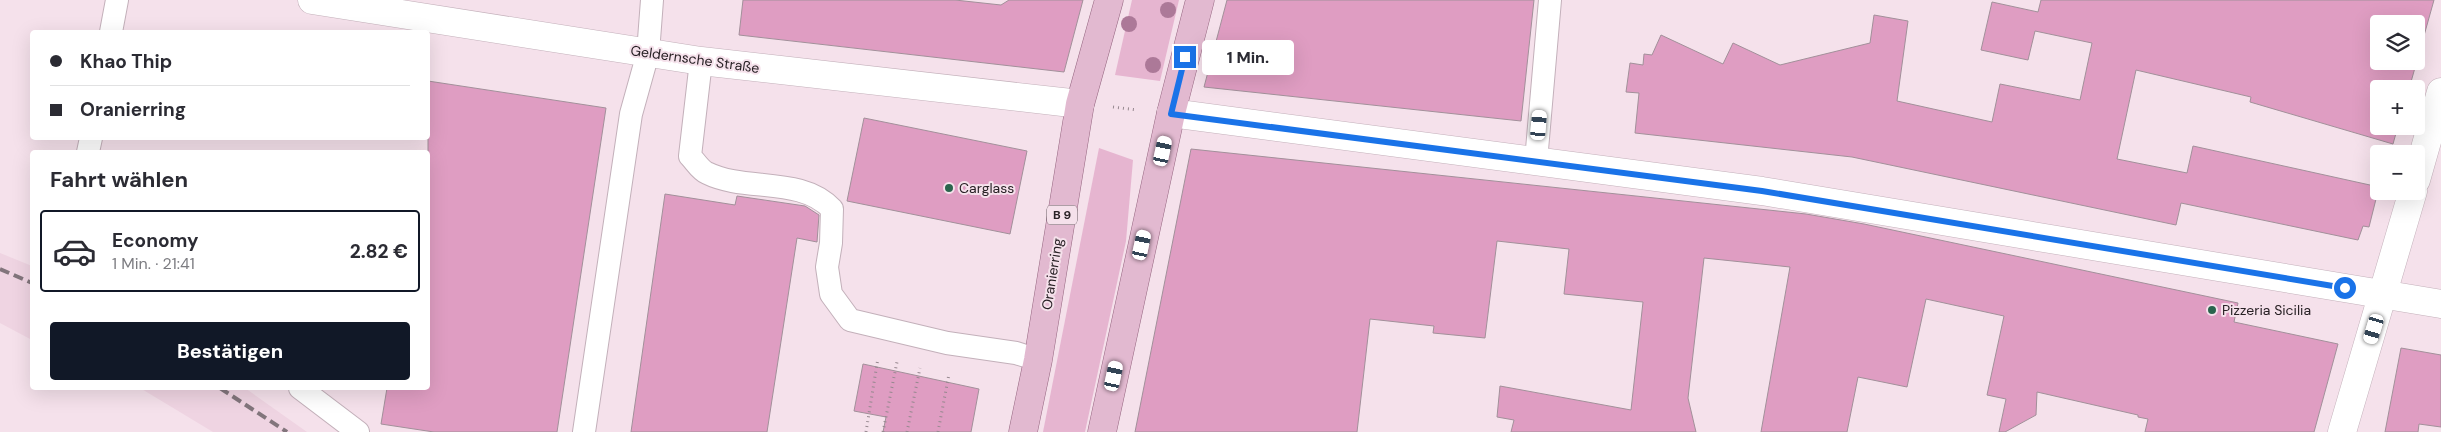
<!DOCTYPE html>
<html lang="de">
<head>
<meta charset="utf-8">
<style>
	body { margin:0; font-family:"DM Sans",sans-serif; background:#f7f7f7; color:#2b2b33; height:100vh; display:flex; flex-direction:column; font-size:19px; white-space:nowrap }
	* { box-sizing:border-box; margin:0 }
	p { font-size:16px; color:#7c7c81 }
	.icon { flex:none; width:28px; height:28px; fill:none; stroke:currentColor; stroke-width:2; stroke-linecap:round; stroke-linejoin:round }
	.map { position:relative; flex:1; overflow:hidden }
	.details { position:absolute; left:30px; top:150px; width:400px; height:240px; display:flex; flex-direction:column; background:#fff; border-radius:5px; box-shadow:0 5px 20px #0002 }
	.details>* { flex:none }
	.top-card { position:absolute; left:30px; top:30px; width:400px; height:110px; border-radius:5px; box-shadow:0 5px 20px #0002; display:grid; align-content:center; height:110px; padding:0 20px; background:#fff }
	.controls { position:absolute; left:2370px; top:15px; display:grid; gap:10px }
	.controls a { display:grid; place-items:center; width:55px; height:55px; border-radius:5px; background:#fff; box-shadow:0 5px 20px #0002; font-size:25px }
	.end { position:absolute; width:22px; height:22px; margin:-11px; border:6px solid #1a73e8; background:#fff; box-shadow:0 0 0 2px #fff }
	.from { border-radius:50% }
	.bubble { position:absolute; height:35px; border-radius:5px; background:#fff; box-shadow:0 5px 20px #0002; font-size:16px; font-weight:800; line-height:35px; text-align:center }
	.car { position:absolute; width:15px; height:30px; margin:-15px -8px; border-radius:6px; box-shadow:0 0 4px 1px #0007; background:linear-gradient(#fff 24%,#345 0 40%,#fff 0 76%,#345 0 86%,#fff 0) }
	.top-card b { display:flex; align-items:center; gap:18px; height:48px; font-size:19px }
	.top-card b+b { border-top:1px solid #e1e1e2 }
	.top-card i { width:12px; height:12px; background:#2b2b33 }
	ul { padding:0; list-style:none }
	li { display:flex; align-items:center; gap:15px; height:82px; margin:0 10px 8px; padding:0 10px; border:2px solid transparent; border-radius:5px }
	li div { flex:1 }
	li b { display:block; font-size:19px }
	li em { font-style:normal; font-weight:800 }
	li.on { border-color:#111827 }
	li>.icon { width:45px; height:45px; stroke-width:1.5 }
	h2 { padding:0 20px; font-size:22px; line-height:60px }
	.action { display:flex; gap:10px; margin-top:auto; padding:10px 20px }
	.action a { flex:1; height:58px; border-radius:5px; background:#111827; color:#fff; font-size:20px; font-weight:800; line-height:58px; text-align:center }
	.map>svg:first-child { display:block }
	.built { fill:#efd4e2 }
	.green { fill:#e6b5d0 }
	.building { fill:#df9dc2; stroke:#a2909a; fill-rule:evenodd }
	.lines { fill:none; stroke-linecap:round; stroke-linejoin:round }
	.lane-casing { stroke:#c3b0ba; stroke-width:24 }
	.street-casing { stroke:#c3b0ba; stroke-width:29 }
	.primary-casing { stroke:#94657f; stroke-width:29 }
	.path { stroke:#96888f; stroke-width:3; stroke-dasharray:1 4; stroke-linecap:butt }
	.lane { stroke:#fff; stroke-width:22 }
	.street { stroke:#fff; stroke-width:28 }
	.primary { stroke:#e2b9d0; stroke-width:28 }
	.rail { stroke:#82757c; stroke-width:4; stroke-dasharray:10 5; stroke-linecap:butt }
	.tree { fill:#ac7998 }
	.route { stroke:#1a73e8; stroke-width:6 }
	.poi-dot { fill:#2a644d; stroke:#f5e1eb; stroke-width:2 }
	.labels { text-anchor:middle; stroke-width:4; stroke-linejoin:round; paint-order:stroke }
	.shield { fill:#f5e1eb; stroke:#665b60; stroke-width:1 }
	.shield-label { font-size:12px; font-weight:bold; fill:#282125 }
	.street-label { font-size:14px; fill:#282125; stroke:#f5e1eb }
	.poi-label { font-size:14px; fill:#282125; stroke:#f5e1eb; text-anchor:start }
</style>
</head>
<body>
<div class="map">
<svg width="2441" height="432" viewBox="0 0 2441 432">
	<rect width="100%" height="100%" fill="#f5e1eb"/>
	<!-- built -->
	<g class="built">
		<polygon points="0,253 32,266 32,340 0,323"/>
		<polygon points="140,388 245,388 307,432 213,432"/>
	</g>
	<!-- green -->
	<g class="green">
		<polygon points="1132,0 1179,0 1160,81 1115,75"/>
		<polygon points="1099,148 1133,160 1126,241 1085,432 1043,432"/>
	</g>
	<!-- building -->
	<g class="building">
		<polygon points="743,0 955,0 1001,5 1009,0 1083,0 1064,72 739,35"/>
		<polygon points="1227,0 1534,0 1521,121 1204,87"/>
		<path d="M2041 0H2434L2409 89H2379V126H2398L2393 144 2250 102 2251 97 2136 70 2117 159 2187 173 2193 146 2379 187 2369 227 2363 226 2358 240 2181 203 2176 225 1852 157 1635 133 1639 93 1626 92 1630 63 1643 65 1644 54 1652 55 1661 35 1723 64 1733 43 1780 65 1870 43 1874 15 1908 21 1897 101 1992 122 2000 84 2080 100 2092 43 2035 31 2028 60 1981 50 1992 2 2038 12ZM2379 24H2416V61H2379Z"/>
		<polygon points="428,81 606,108 557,432 434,432 381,424 387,388 428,388"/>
		<polygon points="864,118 1027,151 1010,234 847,201"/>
		<polygon points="1191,149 1806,214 1864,224 2238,303 2234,322 2338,344 2314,432 2145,432 2148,419 2138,417 2138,415 2037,392 2036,415 2005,432 1999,432 2006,399 1987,395 2004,316 1926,299 1907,387 1858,377 1847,432 1761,432 1790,267 1704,258 1688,398 1696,432 1511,432 1514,420 1497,417 1500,386 1631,410 1643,302 1564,294 1569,249 1497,241 1485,338 1433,333 1434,326 1370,319 1357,432 1135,432"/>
		<polygon points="665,194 735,205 737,196 805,206 819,215 817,242 797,238 767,432 631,432"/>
		<polygon points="2401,348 2441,355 2441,427 2419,424 2418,432 2385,432"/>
		<polygon points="863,364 979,389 971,432 883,432 886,417 854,411"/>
	</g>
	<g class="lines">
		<defs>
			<g id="lane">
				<polyline points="111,32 117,0"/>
				<path d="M701 61 690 156C695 161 700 170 707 173 745 192 801 176 832 209L831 243 827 267 831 294 850 320 947 343 1016 353 1038 360"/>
				<polyline points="88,152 91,138"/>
				<polyline points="1536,161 1550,0"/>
				<polyline points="300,388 358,432"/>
				<polyline points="584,432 631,114 648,53 652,0"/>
			</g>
			<g id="street">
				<polyline points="312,0 701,61 1080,104"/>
				<polyline points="1171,113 1762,191 2441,304"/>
				<polyline points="2416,180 2441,92"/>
				<polyline points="2342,432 2413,191"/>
			</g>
			<g id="primary">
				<polyline points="1023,432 1038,360 1080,104 1109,0"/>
				<polyline points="1102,432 1171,113 1200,0"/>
			</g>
		</defs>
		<!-- lane casing -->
		<use href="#lane" class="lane-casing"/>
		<!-- street casing -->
		<use href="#street" class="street-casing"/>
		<!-- primary casing -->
		<use href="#primary" class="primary-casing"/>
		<!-- path -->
		<g class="path">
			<polyline points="1113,107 1137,110"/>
			<polyline points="866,432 878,358"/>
			<polyline points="883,432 897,362"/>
			<polyline points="907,432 920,368"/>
			<polyline points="938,432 949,374"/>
		</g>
		<!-- lane -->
		<use href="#lane" class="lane"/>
		<!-- street -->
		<use href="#street" class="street"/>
		<!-- primary -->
		<use href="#primary" class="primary"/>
		<!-- rail -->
		<g class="rail">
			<polyline points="0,269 32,283"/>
			<polyline points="220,388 287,432"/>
		</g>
	</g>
	<!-- trees -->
	<g class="tree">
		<circle cx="1168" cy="10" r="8"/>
		<circle cx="1129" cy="24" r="8"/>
		<circle cx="1153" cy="65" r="8"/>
	</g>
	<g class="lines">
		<!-- route -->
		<polyline class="route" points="1185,57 1171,114 1762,191 2345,288"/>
	</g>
	<!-- markers -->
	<g class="poi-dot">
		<circle cx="949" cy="188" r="5"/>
		<circle cx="2212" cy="310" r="5"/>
	</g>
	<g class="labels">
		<!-- shield labels -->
		<rect class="shield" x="1047" y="205.5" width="30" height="19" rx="4"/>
		<g class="shield-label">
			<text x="1062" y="219">B 9</text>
		</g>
		<!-- street labels -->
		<g class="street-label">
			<text transform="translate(695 59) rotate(8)" y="5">Geldernsche Straße</text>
			<text transform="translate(1052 274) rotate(-81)" y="5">Oranierring</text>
		</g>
		<!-- poi labels -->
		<g class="poi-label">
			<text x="959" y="193">Carglass</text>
			<text x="2222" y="315">Pizzeria Sicilia</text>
		</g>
	</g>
</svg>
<div class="controls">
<a><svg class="icon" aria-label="layers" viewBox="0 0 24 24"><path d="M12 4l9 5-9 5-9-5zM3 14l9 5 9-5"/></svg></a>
<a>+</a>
<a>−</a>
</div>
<i class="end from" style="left:2345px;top:288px"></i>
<i class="end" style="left:1185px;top:57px"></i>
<div class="bubble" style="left:1202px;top:40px;width:92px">1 Min.</div>
<i class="car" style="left:1539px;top:125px;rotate:5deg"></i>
<i class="car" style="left:1163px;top:151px;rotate:12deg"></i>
<i class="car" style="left:1142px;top:245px;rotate:12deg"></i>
<i class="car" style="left:2374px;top:329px;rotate:197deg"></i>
<i class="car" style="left:1114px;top:376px;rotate:12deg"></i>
<div class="top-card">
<b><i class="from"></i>Khao Thip</b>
<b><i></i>Oranierring</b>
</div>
<section class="details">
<h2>Fahrt wählen</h2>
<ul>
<li class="on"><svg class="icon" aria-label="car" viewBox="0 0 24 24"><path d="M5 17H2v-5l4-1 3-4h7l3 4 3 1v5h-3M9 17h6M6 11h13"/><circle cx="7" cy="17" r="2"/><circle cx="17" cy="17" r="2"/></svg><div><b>Economy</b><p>1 Min. · 21:41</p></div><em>2.82 €</em></li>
</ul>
<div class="action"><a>Bestätigen</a></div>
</section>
</div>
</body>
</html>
